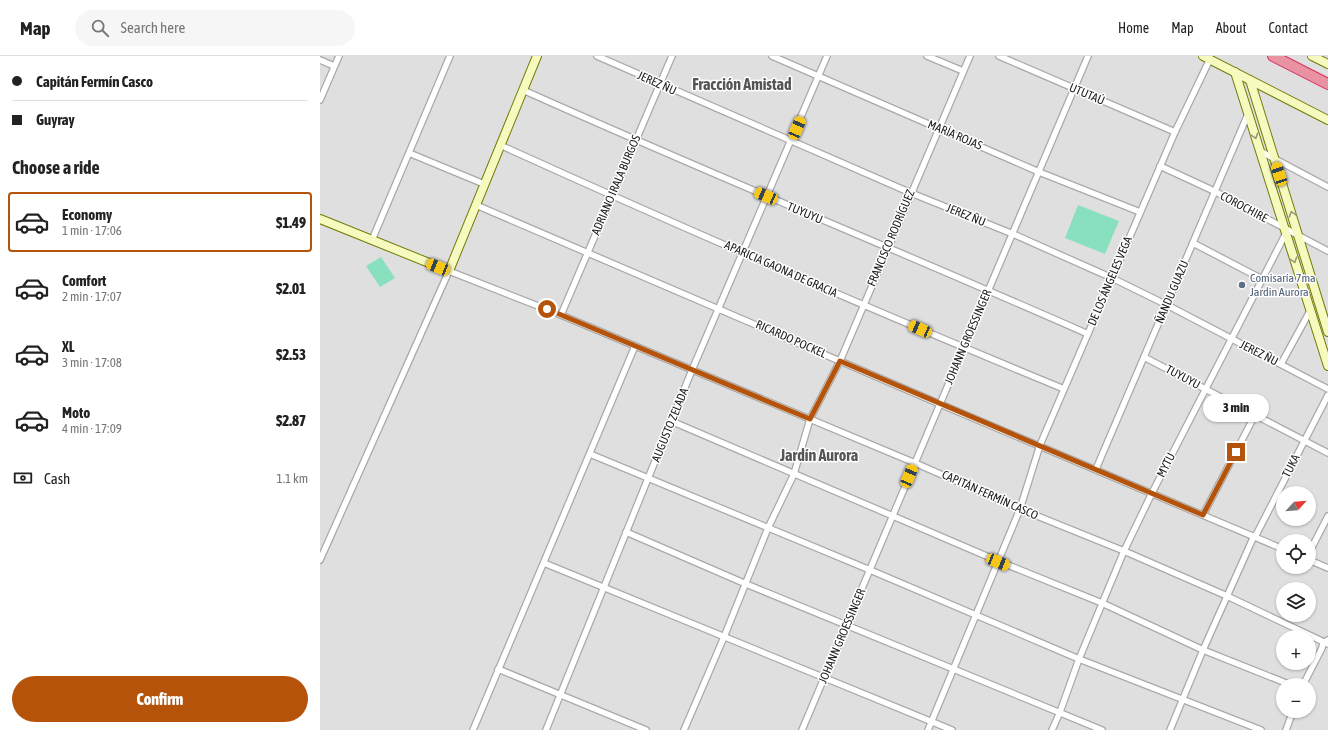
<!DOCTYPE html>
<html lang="en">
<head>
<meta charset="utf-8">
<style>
	body { margin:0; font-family:"Asap Condensed",sans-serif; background:#f6f6f6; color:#222; height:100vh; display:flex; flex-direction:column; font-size:15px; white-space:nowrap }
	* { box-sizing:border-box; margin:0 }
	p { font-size:13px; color:#767676 }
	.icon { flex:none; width:22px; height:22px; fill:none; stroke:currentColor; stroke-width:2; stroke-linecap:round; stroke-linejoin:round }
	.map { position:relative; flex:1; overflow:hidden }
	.side { display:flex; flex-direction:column; background:#fff; width:320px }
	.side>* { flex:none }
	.banner { display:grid; align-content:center; height:88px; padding:0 12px; background:#fff }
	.needle { width:26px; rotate:64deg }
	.buttons { position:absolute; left:956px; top:430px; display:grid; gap:8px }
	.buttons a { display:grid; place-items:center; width:40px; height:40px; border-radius:50%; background:#fff; box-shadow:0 1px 3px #0004; font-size:20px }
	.end { position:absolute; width:18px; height:18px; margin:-9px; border:5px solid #b45309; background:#fff; box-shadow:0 0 0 2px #fff }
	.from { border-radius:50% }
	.bubble { position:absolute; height:28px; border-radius:14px; background:#fff; box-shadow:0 1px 3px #0004; font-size:13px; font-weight:800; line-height:28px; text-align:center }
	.car { position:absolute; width:12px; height:24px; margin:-12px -6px; border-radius:5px; box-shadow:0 0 3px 1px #0007; background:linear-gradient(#f5c518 24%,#345 0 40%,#f5c518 0 76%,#345 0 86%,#f5c518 0) }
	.banner b { display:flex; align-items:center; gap:14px; height:38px; font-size:15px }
	.banner b+b { border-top:1px solid #e0e0e0 }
	.banner i { width:10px; height:10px; background:#222 }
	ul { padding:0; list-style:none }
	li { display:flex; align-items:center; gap:12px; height:60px; margin:0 8px 6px; padding:0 4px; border:2px solid transparent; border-radius:4px }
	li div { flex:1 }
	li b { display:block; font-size:15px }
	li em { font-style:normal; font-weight:800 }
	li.current { border-color:#b45309 }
	li>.icon { width:36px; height:36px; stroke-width:1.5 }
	h2 { padding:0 12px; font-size:18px; line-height:48px }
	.pay { display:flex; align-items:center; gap:10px; height:44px; padding:0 12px; font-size:15px }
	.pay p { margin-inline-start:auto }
	.button { display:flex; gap:8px; margin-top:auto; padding:8px 12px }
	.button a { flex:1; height:46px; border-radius:24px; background:#b45309; color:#fff; font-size:16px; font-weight:800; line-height:46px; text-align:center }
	header { display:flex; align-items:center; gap:24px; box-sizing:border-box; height:56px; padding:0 20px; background:#fff; border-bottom:1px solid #e0e0e0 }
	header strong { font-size:19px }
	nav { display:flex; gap:22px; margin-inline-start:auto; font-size:14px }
	.search { width:280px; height:36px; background:#f6f6f6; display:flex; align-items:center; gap:10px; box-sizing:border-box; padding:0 14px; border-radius:22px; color:#767676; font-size:15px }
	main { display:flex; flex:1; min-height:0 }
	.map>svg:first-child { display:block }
	.residential { fill:#e0dfdf; fill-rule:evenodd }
	.pitch { fill:#88e0be }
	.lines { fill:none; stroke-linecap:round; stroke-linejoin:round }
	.street-casing { stroke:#a9a9a9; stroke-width:8 }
	.secondary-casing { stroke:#707d05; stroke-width:10 }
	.highway-casing { stroke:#dc2a67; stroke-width:12 }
	.street { stroke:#fff; stroke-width:5.5 }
	.secondary { stroke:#f7fabf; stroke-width:8 }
	.highway { stroke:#e892a2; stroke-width:10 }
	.oneway { stroke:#979978 }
	.route { stroke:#b45309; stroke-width:5 }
	.service-dot { fill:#5c6f8a; stroke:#fff; stroke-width:1.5 }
	.labels { text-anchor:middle; stroke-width:3; stroke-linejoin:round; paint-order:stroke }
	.street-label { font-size:12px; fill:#222; stroke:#fff }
	.service-label { font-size:12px; fill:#4e5e75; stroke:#fff; text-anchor:start }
	.district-label { font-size:16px; font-weight:bold; fill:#555; stroke:#fff }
</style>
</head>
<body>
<header>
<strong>Map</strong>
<div class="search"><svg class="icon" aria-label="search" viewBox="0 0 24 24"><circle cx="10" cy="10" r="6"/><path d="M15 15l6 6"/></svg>Search here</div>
<nav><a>Home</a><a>Map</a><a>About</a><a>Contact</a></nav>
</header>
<main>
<section class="side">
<div class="banner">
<b><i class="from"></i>Capitán Fermín Casco</b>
<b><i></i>Guyray</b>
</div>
<h2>Choose a ride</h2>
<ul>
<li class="current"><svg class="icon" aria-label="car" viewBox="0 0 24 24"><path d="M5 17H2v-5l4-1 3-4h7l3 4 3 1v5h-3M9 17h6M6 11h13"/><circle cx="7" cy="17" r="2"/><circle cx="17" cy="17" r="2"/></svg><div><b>Economy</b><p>1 min · 17:06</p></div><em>$1.49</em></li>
<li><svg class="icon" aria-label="car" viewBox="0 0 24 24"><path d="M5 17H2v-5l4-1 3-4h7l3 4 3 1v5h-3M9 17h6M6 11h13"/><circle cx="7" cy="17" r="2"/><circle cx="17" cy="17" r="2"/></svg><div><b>Comfort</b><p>2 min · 17:07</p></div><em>$2.01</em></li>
<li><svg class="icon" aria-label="car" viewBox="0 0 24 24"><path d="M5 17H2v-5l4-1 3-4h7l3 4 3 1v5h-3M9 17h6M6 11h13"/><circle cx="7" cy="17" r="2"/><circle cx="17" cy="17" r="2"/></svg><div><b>XL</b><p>3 min · 17:08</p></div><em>$2.53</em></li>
<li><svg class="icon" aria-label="car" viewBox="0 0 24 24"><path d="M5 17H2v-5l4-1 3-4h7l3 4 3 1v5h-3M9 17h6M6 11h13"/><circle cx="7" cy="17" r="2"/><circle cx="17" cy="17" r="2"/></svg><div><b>Moto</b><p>4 min · 17:09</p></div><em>$2.87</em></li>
</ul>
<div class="pay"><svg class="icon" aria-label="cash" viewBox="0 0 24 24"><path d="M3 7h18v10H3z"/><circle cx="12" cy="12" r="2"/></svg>Cash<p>1.1 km</p></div>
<div class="button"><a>Confirm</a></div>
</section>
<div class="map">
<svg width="1008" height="674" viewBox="0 0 1008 674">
	<rect width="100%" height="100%" fill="#f2efe9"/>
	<!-- residential -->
	<path class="residential" d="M0 0H1008V674H0ZM963 437H989V463H963ZM963 485H989V511H963ZM963 533H989V559H963ZM963 581H989V607H963ZM963 629H989V655H963Z"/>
	<!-- pitch -->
	<g class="pitch">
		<polygon points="758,149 799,165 785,198 745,182"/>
		<polygon points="61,201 75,222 60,231 46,210"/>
	</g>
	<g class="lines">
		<defs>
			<g id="street">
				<polyline points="277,0 591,137 693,178 792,222 847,249 1008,333"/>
				<polyline points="452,0 719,116 820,156"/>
				<polyline points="607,0 643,15"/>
				<polyline points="679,0 855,76"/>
				<polyline points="0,4 14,10"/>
				<path d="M203 34C390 118 580 195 768 278"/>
				<polyline points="0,44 19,0"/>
				<path d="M180 89C367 174 555 255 744 333"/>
				<polyline points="940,95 1008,131"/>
				<polyline points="89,97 164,128"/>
				<polyline points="840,110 894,135 1008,195"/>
				<polyline points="156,149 620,348 963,493"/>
				<polyline points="52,184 130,0"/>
				<polyline points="873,187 942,223"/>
				<polyline points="241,259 352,0"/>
				<polyline points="824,301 1008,397"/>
				<polyline points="961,308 990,255"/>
				<polyline points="351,365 678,505 782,547 883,594 971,629"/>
				<polyline points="270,398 550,514 759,603 941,674"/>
				<polyline points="776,413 928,58"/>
				<polyline points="883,459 935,359"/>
				<polyline points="306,476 426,528 782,674"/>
				<polyline points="935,481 1008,339"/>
				<polyline points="989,497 1008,460"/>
				<polyline points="0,504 129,215 241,259 595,407 700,453 804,495 907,540 1008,588"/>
				<polyline points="989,504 1008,512"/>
				<polyline points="224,507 632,674"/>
				<polyline points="178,613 326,674"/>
				<polyline points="983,629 1002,592 1003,587 1008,584"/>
				<polyline points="153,674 315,290"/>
				<polyline points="226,674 372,314 507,0"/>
				<polyline points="364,674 404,581 448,472 474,418 490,363 520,305 650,0"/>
				<polyline points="482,674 620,348 768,0"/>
				<polyline points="608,674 700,453 720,389 855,76 890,3"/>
				<polyline points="732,674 740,656 759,603 804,495 832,437 966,177"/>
				<polyline points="850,674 883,594 934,480"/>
				<polyline points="966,674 973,655"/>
			</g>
			<g id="secondary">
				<polyline points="883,0 1008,64"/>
				<polyline points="992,0 1008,8"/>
				<polyline points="915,16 1008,310"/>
				<polyline points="930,24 1008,276"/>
				<polyline points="0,163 129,215 217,0"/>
			</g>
			<polyline id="highway" points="953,0 1008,28"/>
		</defs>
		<!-- street casing -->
		<use href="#street" class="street-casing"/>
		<!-- secondary casing -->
		<use href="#secondary" class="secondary-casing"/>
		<!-- highway casing -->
		<use href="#highway" class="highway-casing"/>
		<!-- street -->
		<use href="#street" class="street"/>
		<!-- secondary -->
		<use href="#secondary" class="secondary"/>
		<!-- highway -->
		<use href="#highway" class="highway"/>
	</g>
	<!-- one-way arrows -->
	<defs><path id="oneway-chevron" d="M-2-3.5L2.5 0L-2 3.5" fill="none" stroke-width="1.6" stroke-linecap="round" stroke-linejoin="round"/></defs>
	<g class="oneway">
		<use href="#oneway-chevron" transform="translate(935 80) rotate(72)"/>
		<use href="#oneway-chevron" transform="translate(972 158) rotate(-108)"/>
		<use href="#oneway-chevron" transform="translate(974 204) rotate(72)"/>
	</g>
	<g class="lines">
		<!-- route -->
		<polyline class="route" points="227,253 490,363 520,305 883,459 916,396"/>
	</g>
	<!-- markers -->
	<circle class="service-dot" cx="922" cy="229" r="4"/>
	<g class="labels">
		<!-- street labels -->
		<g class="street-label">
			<text transform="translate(337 27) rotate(24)" y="4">JEREZ ÑU</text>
			<text transform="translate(767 38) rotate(23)" y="4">UTUTAÚ</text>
			<text transform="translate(635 79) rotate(23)" y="4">MARÍA ROJAS</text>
			<text transform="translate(296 129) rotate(-67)" y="4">ADRIANO IRALA BURGOS</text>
			<text transform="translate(924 151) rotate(28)" y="4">COROCHIRE</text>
			<text transform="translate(485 157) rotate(23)" y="4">TUYUYU</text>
			<text transform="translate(646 159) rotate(22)" y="4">JEREZ ÑU</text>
			<text transform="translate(571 182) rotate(-67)" y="4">FRANCISCO RODRÍGUEZ</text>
			<text transform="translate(461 213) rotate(24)" y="4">APARICIA GAONA DE GRACIA</text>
			<text transform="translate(790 225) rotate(-67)" y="4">DE LOS ÁNGELES VEGA</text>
			<text transform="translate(852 236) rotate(-67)" y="4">ÑANDU GUAZU</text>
			<text transform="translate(648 281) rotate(-67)" y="4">JOHANN GROESSINGER</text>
			<text transform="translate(471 283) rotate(24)" y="4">RICARDO POCKEL</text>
			<text transform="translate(939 297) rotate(27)" y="4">JEREZ ÑU</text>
			<text transform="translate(863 321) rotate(28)" y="4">TUYUYU</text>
			<text transform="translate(350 369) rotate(-68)" y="4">AUGUSTO ZELADA</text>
			<text transform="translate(846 409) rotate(-63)" y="4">MYTU</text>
			<text transform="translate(971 410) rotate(-63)" y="4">TUKA</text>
			<text transform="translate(670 439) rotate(24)" y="4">CAPITÁN FERMÍN CASCO</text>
			<text transform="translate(522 580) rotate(-67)" y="4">JOHANN GROESSINGER</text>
		</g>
		<!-- service labels -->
		<g class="service-label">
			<text x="930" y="226">Comisaría 7ma<tspan x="930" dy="14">Jardin Aurora</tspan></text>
		</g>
		<!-- district labels -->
		<g class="district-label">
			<text x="422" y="34">Fracción Amistad</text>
			<text x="499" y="405">Jardín Aurora</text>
		</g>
	</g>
</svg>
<div class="buttons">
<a><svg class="needle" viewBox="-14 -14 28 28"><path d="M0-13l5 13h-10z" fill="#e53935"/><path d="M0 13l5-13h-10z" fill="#767676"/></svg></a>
<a><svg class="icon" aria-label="locate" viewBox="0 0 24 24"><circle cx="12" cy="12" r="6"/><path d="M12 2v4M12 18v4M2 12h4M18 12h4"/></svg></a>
<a><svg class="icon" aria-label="layers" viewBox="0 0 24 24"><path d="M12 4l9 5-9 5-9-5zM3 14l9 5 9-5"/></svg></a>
<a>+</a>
<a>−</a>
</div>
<i class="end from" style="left:227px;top:253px"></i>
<i class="end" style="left:916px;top:396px"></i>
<div class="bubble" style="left:883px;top:338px;width:66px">3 min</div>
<i class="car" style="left:477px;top:72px;rotate:23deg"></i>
<i class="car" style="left:959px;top:118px;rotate:342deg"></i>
<i class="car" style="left:446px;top:140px;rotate:293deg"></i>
<i class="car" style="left:118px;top:211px;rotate:292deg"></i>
<i class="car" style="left:600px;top:273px;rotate:293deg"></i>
<i class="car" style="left:589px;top:420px;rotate:23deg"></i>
<i class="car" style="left:678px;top:506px;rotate:112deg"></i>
</div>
</main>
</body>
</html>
